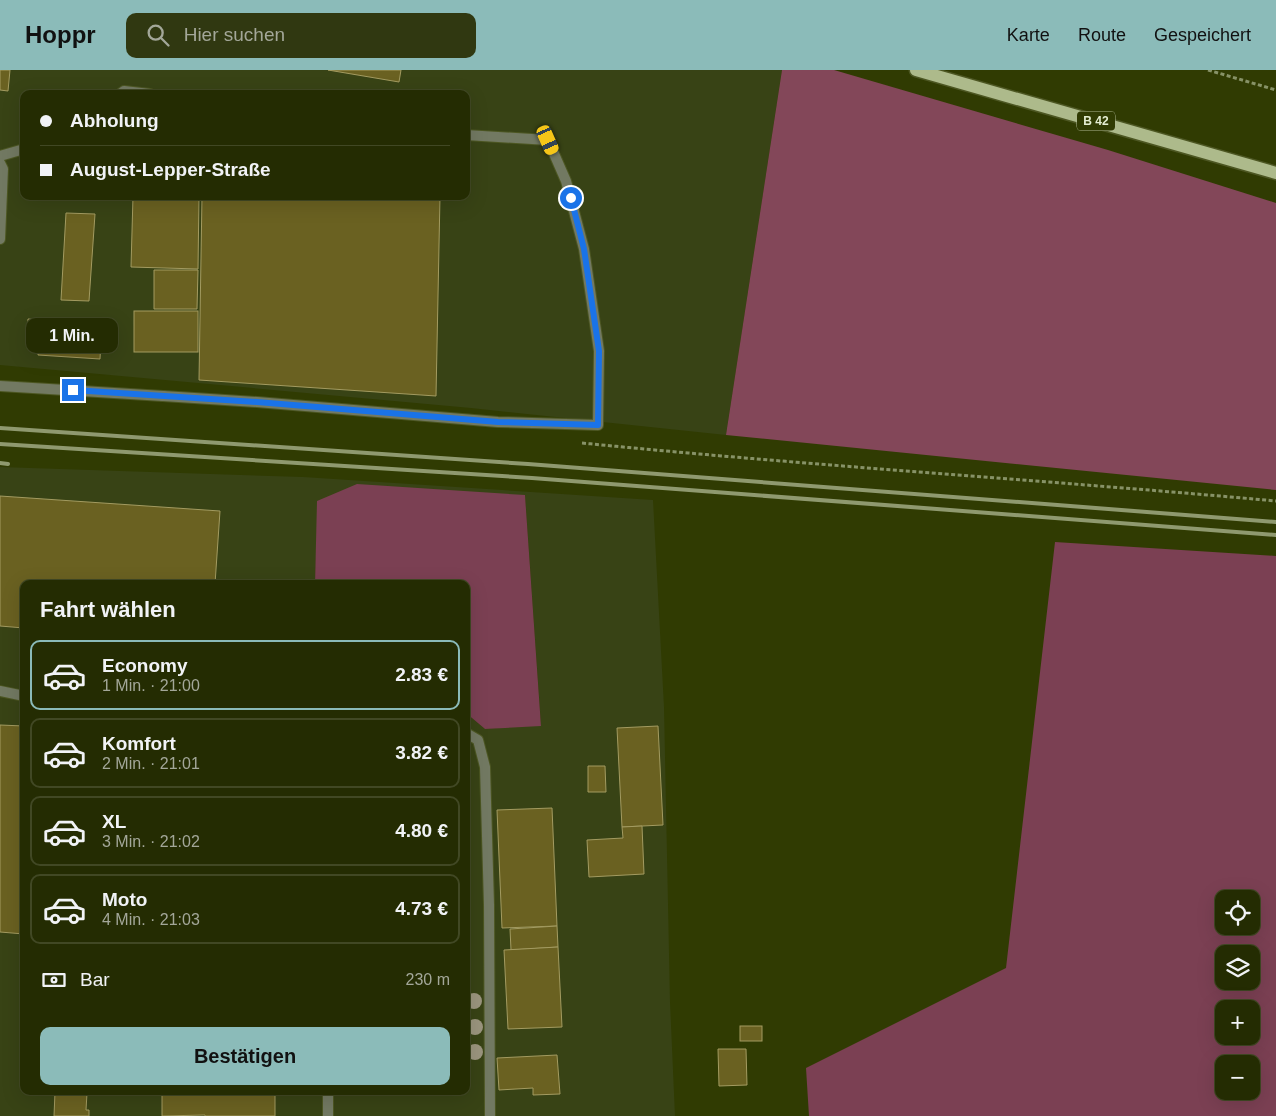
<!DOCTYPE html>
<html lang="de">
<head>
<meta charset="utf-8">
<style>
	body { margin:0; font-family:Arial,sans-serif; background:#303811; color:#f1f3f6; height:100vh; display:flex; flex-direction:column; font-size:19px; white-space:nowrap }
	* { box-sizing:border-box; margin:0 }
	p { font-size:16px; color:#a3a799 }
	.icon { flex:none; width:28px; height:28px; fill:none; stroke:currentColor; stroke-width:2; stroke-linecap:round; stroke-linejoin:round }
	.map { position:relative; flex:1; overflow:hidden }
	.sheet { position:absolute; left:20px; top:510px; width:450px; height:515px; display:flex; flex-direction:column; background:#242c02; border-radius:10px; box-shadow:0 5px 20px #0002,0 0 0 1px #414824 }
	.sheet>* { flex:none }
	.banner { position:absolute; left:20px; top:20px; width:450px; height:110px; border-radius:10px; box-shadow:0 5px 20px #0002,0 0 0 1px #414824; display:grid; align-content:center; height:110px; padding:0 20px; background:#242c02 }
	.fabs { position:absolute; left:1215px; top:820px; display:grid; gap:10px }
	.fabs a { display:grid; place-items:center; width:45px; height:45px; border-radius:10px; background:#242c02; box-shadow:0 5px 20px #0002,0 0 0 1px #414824; font-size:25px }
	.end { position:absolute; width:22px; height:22px; margin:-11px; border:6px solid #1a73e8; background:#fff; box-shadow:0 0 0 2px #fff }
	.from { border-radius:50% }
	.bubble { position:absolute; height:35px; border-radius:10px; background:#242c02; box-shadow:0 5px 20px #0002,0 0 0 1px #414824; font-size:16px; font-weight:600; line-height:35px; text-align:center }
	.car { position:absolute; width:15px; height:30px; margin:-15px -8px; border-radius:6px; box-shadow:0 0 4px 1px #0007; background:linear-gradient(#f5c518 24%,#345 0 40%,#f5c518 0 76%,#345 0 86%,#f5c518 0) }
	.banner b { display:flex; align-items:center; gap:18px; height:48px; font-size:19px }
	.banner b+b { border-top:1px solid #414824 }
	.banner i { width:12px; height:12px; background:#f1f3f6 }
	ul { padding:0; list-style:none }
	li { display:flex; align-items:center; gap:15px; height:70px; margin:0 10px 8px; padding:0 10px; border:2px solid #414824; border-radius:10px }
	li div { flex:1 }
	li b { display:block; font-size:19px }
	li em { font-style:normal; font-weight:600 }
	li.on { border-color:#8bbbb9 }
	li>.icon { width:45px; height:45px; stroke-width:1.5 }
	h2 { padding:0 20px; font-size:22px; line-height:60px }
	.pay { display:flex; align-items:center; gap:12px; height:55px; padding:0 20px; font-size:19px }
	.pay p { margin-inline-start:auto }
	.button { display:flex; gap:10px; margin-top:auto; padding:10px 20px }
	.button a { flex:1; height:58px; border-radius:10px; background:#8bbbb9; color:#111; font-size:20px; font-weight:600; line-height:58px; text-align:center }
	header { display:flex; align-items:center; gap:30px; box-sizing:border-box; height:70px; padding:0 25px; background:#8bbbb9; color:#111 }
	header strong { font-size:24px }
	nav { display:flex; gap:28px; margin-inline-start:auto; font-size:18px }
	.search { width:350px; height:45px; background:#303811; display:flex; align-items:center; gap:12px; box-sizing:border-box; padding:0 18px; border-radius:10px; color:#a3a799; font-size:19px }
	.map>svg:first-child { display:block }
	.built { fill:#384315; fill-rule:evenodd }
	.green { fill:#7b4053; fill-rule:evenodd }
	.forest { fill:#834759 }
	.building { fill:#6a6121; stroke:#a39b61 }
	.lines { fill:none; stroke-linecap:round; stroke-linejoin:round }
	.service-casing { stroke:#4d5723; stroke-width:12 }
	.minor-casing { stroke:#4d5723; stroke-width:12 }
	.primary-casing { stroke:#4d5723; stroke-width:15 }
	.path { stroke:#879267; stroke-width:3; stroke-dasharray:4 2.5; stroke-linecap:butt }
	.service { stroke:#727962; stroke-width:10 }
	.minor { stroke:#727962; stroke-width:10 }
	.primary { stroke:#adba8b; stroke-width:12 }
	.rail { stroke:#8f996f; stroke-width:4 }
	.tree { fill:#9b957e }
	.route { stroke:#1a73e8; stroke-width:6 }
	.labels { text-anchor:middle; stroke-width:4.5; stroke-linejoin:round; paint-order:stroke }
	.shield { fill:#303b02; stroke:#aeb893; stroke-width:1 }
	.shield-label { font-size:12px; font-weight:bold; fill:#e4edd1 }
</style>
</head>
<body>
<header>
<strong>Hoppr</strong>
<div class="search"><svg class="icon" aria-label="search" viewBox="0 0 24 24"><circle cx="10" cy="10" r="6"/><path d="M15 15l6 6"/></svg>Hier suchen</div>
<nav><a>Karte</a><a>Route</a><a>Gespeichert</a></nav>
</header>
<div class="map">
<svg width="1276" height="1046" viewBox="0 0 1276 1046">
	<rect width="100%" height="100%" fill="#303b02"/>
	<!-- built -->
	<g class="built">
		<path d="M0 0H782L726 365 471 338 0 295ZM24 24H466V126H24Z"/>
		<path d="M0 397 303 407 653 430 664 637 670 932 675 1046H0ZM525 425 541 655 485 659 466 643V1021H24V514H315L318 431Z"/>
	</g>
	<!-- green -->
	<g class="green">
		<polygon points="357,414 525,425 541,656 485,659 466,643 466,514 315,514 317,431"/>
		<path d="M1055 472 1276 486V1046H809L806 998 1006 898ZM1224 829H1251V856H1224ZM1224 884H1251V911H1224ZM1224 939H1251V966H1224ZM1224 994H1251V1021H1224Z"/>
	</g>
	<!-- forest -->
	<polygon class="forest" points="782,0 834,0 1108,80 1276,133 1276,420 726,365"/>
	<!-- building -->
	<g class="building">
		<polygon points="0,0 10,0 8,21 0,20"/>
		<polygon points="328,0 401,0 399,12"/>
		<polygon points="133,126 199,126 198,199 131,197"/>
		<polygon points="202,126 440,126 436,326 199,310"/>
		<polygon points="66,143 95,144 89,231 61,230"/>
		<polygon points="154,200 198,200 197,239 154,239"/>
		<rect x="134" y="241" width="64" height="41"/>
		<polygon points="28,249 102,252 100,289 38,285 39,268 27,268"/>
		<polygon points="0,426 220,441 215,514 24,514 24,558 0,556"/>
		<polygon points="0,655 24,656 24,864 0,862"/>
		<polygon points="658,656 663,755 622,757 617,658"/>
		<polygon points="588,696 605,696 606,722 588,722"/>
		<polygon points="552,738 557,856 502,858 497,740"/>
		<polygon points="642,756 644,804 589,807 587,770 623,768 622,757"/>
		<polygon points="557,856 558,877 511,880 510,859"/>
		<polygon points="558,877 562,957 508,959 504,880"/>
		<rect x="740" y="956" width="22" height="15"/>
		<polygon points="718,979 746,979 747,1015 719,1016"/>
		<polygon points="557,985 560,1024 533,1025 533,1018 499,1020 497,988"/>
		<polygon points="162,1021 275,1021 275,1046 205,1046 205,1045 162,1046"/>
		<polygon points="55,1022 87,1023 86,1040 89,1040 89,1046 54,1046"/>
	</g>
	<g class="lines">
		<defs>
			<g id="service">
				<polyline points="120,24 124,21 150,24"/>
				<polyline points="0,86 24,79"/>
				<polyline points="163,326 257,332 498,352 598,355 599,281 584,179 566,111 548,70 466,65"/>
				<polyline points="0,621 24,626"/>
				<polyline points="466,663 478,670 485,697 489,835 490,1046"/>
			</g>
			<g id="minor">
				<polyline points="0,93 3,99 0,169"/>
				<polyline points="0,316 163,326"/>
				<polyline points="328,1021 328,1046"/>
			</g>
			<polyline id="primary" points="916,0 1276,103"/>
		</defs>
		<!-- service casing -->
		<use href="#service" class="service-casing"/>
		<!-- minor casing -->
		<use href="#minor" class="minor-casing"/>
		<!-- primary casing -->
		<use href="#primary" class="primary-casing"/>
		<!-- path -->
		<g class="path">
			<polyline points="1208,0 1276,20"/>
			<path d="M582 373C813 396 1045 410 1276 431"/>
		</g>
		<!-- service -->
		<use href="#service" class="service"/>
		<!-- minor -->
		<use href="#minor" class="minor"/>
		<!-- primary -->
		<use href="#primary" class="primary"/>
		<!-- rail -->
		<g class="rail">
			<polyline points="0,358 528,394 1276,452"/>
			<polyline points="0,374 532,408 1276,465"/>
			<polyline points="0,393 8,394"/>
		</g>
	</g>
	<!-- trees -->
	<g class="tree">
		<circle cx="474" cy="931" r="8"/>
		<circle cx="475" cy="957" r="8"/>
		<circle cx="475" cy="982" r="8"/>
	</g>
	<g class="lines">
		<!-- route -->
		<polyline class="route" points="73,320 257,332 498,352 598,355 599,281 584,179 571,128"/>
	</g>
	<g class="labels">
		<!-- shield labels -->
		<rect class="shield" x="1077" y="41.5" width="38" height="19" rx="4"/>
		<g class="shield-label">
			<text x="1096" y="55">B 42</text>
		</g>
	</g>
</svg>
<div class="fabs">
<a><svg class="icon" aria-label="locate" viewBox="0 0 24 24"><circle cx="12" cy="12" r="6"/><path d="M12 2v4M12 18v4M2 12h4M18 12h4"/></svg></a>
<a><svg class="icon" aria-label="layers" viewBox="0 0 24 24"><path d="M12 4l9 5-9 5-9-5zM3 14l9 5 9-5"/></svg></a>
<a>+</a>
<a>−</a>
</div>
<i class="end from" style="left:571px;top:128px"></i>
<i class="end" style="left:73px;top:320px"></i>
<div class="bubble" style="left:26px;top:248px;width:92px">1 Min.</div>
<i class="car" style="left:548px;top:70px;rotate:156deg"></i>
<div class="banner">
<b><i class="from"></i>Abholung</b>
<b><i></i>August-Lepper-Straße</b>
</div>
<section class="sheet">
<h2>Fahrt wählen</h2>
<ul>
<li class="on"><svg class="icon" aria-label="car" viewBox="0 0 24 24"><path d="M5 17H2v-5l4-1 3-4h7l3 4 3 1v5h-3M9 17h6M6 11h13"/><circle cx="7" cy="17" r="2"/><circle cx="17" cy="17" r="2"/></svg><div><b>Economy</b><p>1 Min. · 21:00</p></div><em>2.83 €</em></li>
<li><svg class="icon" aria-label="car" viewBox="0 0 24 24"><path d="M5 17H2v-5l4-1 3-4h7l3 4 3 1v5h-3M9 17h6M6 11h13"/><circle cx="7" cy="17" r="2"/><circle cx="17" cy="17" r="2"/></svg><div><b>Komfort</b><p>2 Min. · 21:01</p></div><em>3.82 €</em></li>
<li><svg class="icon" aria-label="car" viewBox="0 0 24 24"><path d="M5 17H2v-5l4-1 3-4h7l3 4 3 1v5h-3M9 17h6M6 11h13"/><circle cx="7" cy="17" r="2"/><circle cx="17" cy="17" r="2"/></svg><div><b>XL</b><p>3 Min. · 21:02</p></div><em>4.80 €</em></li>
<li><svg class="icon" aria-label="car" viewBox="0 0 24 24"><path d="M5 17H2v-5l4-1 3-4h7l3 4 3 1v5h-3M9 17h6M6 11h13"/><circle cx="7" cy="17" r="2"/><circle cx="17" cy="17" r="2"/></svg><div><b>Moto</b><p>4 Min. · 21:03</p></div><em>4.73 €</em></li>
</ul>
<div class="pay"><svg class="icon" aria-label="cash" viewBox="0 0 24 24"><path d="M3 7h18v10H3z"/><circle cx="12" cy="12" r="2"/></svg>Bar<p>230 m</p></div>
<div class="button"><a>Bestätigen</a></div>
</section>
</div>
</body>
</html>
